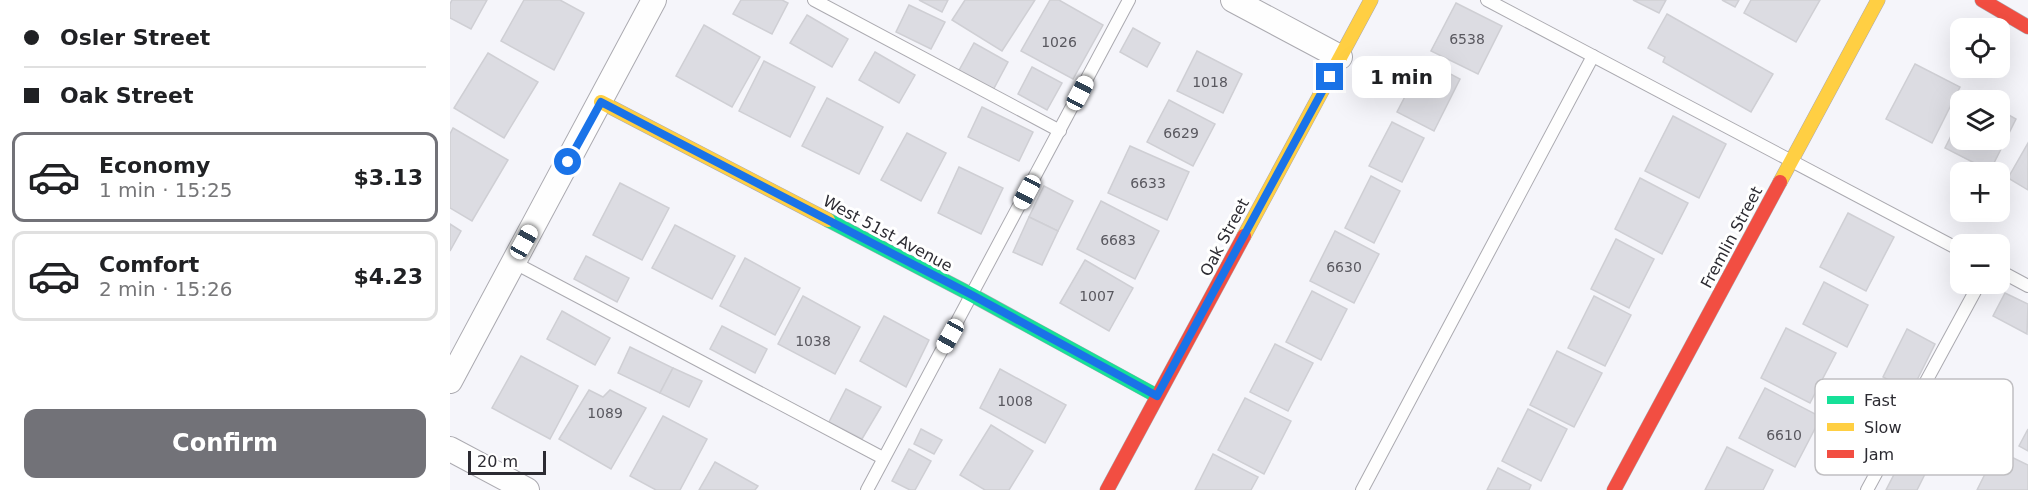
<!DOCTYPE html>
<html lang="en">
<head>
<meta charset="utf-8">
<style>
	body { margin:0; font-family:"DejaVu Sans",sans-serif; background:#f6f6f6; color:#202124; height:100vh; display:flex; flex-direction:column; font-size:22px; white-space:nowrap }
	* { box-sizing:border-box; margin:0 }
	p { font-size:20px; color:#757577 }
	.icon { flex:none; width:33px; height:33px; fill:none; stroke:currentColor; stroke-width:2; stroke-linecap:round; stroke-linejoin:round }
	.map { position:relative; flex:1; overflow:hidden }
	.sheet { display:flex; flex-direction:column; background:#fff; width:450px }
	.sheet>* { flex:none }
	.top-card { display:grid; align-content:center; height:132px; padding:0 24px; background:#fff }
	.fabs { position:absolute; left:1500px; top:18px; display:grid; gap:12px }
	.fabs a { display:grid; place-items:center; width:60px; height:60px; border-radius:12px; background:#fff; box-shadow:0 6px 24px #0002; font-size:30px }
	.scale { position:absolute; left:18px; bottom:15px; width:78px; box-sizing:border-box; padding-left:6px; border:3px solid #2c2b32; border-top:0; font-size:16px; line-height:21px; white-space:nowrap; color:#2c2b32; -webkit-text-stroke:4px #fff; paint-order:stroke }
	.end { position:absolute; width:27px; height:27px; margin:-14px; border:8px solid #1a73e8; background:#fff; box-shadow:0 0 0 3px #fff }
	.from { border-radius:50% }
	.bubble { position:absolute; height:42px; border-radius:12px; background:#fff; box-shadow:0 6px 24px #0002; font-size:20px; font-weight:600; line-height:42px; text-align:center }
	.car { position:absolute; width:18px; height:36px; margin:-18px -9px; border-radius:8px; box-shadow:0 0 4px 2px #0007; background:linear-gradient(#fff 24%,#345 0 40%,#fff 0 76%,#345 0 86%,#fff 0) }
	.top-card b { display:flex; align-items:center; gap:21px; height:57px; font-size:22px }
	.top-card b+b { border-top:2px solid #e0e0e0 }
	.top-card i { width:15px; height:15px; background:#202124 }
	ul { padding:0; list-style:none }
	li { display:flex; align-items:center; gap:18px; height:90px; margin:0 12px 9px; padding:0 12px; border:3px solid #e0e0e0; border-radius:12px }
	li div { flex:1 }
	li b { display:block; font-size:22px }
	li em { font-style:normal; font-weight:600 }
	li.on { border-color:#727278 }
	li>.icon { width:54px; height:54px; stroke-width:1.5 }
	.primary-button { display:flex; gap:12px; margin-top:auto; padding:12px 24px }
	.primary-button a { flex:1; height:69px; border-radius:12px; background:#727278; color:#fff; font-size:24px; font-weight:600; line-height:69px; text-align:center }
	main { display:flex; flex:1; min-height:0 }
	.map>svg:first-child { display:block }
	.building { fill:#dcdce2; stroke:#cfcfd4; stroke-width:1.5 }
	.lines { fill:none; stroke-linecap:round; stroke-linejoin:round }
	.lane-casing { stroke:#abaab0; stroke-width:14 }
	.street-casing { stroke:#abaab0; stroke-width:26 }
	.fast-casing { stroke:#abaab0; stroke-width:15 }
	.slow-casing { stroke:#abaab0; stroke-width:15 }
	.jam-casing { stroke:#abaab0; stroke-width:15 }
	.lane { stroke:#fefefe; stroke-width:12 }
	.street { stroke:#fefefe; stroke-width:24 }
	.fast { stroke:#16e098; stroke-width:14 }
	.slow { stroke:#ffcf43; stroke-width:14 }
	.jam { stroke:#f24e42; stroke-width:14 }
	.route { stroke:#1a73e8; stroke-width:8 }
	.labels { text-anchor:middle; stroke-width:6; stroke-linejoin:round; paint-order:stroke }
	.number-label { font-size:14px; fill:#59585f }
	.street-label { font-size:16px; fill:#2c2b32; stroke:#fff }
	.key { fill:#fff; stroke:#c0bfc2; stroke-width:1.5 }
	.key-label { font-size:16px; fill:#2c2b32 }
</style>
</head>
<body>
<main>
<section class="sheet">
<div class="top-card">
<b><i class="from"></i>Osler Street</b>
<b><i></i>Oak Street</b>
</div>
<ul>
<li class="on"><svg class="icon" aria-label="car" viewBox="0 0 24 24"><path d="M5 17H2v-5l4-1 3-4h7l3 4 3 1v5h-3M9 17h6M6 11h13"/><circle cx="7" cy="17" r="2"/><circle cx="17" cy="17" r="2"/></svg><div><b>Economy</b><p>1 min · 15:25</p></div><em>$3.13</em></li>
<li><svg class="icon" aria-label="car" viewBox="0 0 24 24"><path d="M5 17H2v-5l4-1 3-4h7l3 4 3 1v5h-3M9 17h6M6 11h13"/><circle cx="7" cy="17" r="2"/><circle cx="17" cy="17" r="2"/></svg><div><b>Comfort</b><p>2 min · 15:26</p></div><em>$4.23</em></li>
</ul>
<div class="primary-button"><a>Confirm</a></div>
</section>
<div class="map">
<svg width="1578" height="490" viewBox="0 0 1578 490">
	<rect width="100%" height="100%" fill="#f5f5fa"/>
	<!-- building -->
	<g class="building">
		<polygon points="2,0 37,0 21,29 0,18 0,4"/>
		<polygon points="74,0 110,0 134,13 104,70 51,41"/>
		<polygon points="291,0 332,0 338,3 322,34 283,14"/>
		<polygon points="469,0 498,0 492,12"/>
		<polygon points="515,0 585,0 552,51 502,20"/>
		<polygon points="600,0 609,0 653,25 623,79 571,51"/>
		<polygon points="1183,0 1216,0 1209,13"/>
		<polygon points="1272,0 1289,0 1285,7"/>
		<polygon points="1301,0 1370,0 1346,42 1294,13"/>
		<polygon points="1006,3 1052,26 1028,74 981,51"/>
		<polygon points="459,5 495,22 481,49 446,32"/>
		<polygon points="1217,14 1323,74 1301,112 1213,62 1215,57 1198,48"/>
		<polygon points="357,15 398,39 382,67 340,43"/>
		<polygon points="254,25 310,57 282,107 226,76"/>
		<polygon points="683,28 710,43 697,67 670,52"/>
		<polygon points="524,43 558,62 542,92 507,74"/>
		<polygon points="747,51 792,74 773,113 727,91"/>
		<polygon points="425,52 465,75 449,103 409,80"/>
		<polygon points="38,53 88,82 54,138 4,108"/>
		<polygon points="974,60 1010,79 984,131 947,112"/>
		<polygon points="314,61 365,87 340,137 289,111"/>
		<polygon points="1465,64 1510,87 1482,143 1436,119"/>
		<polygon points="582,67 612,83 597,110 568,94"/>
		<polygon points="377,98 433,127 409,174 352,146"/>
		<polygon points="719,100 765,124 743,166 697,142"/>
		<polygon points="532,107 583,132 569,161 518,137"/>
		<polygon points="1550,110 1566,119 1540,171 1495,148 1510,118 1510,140 1550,140"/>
		<polygon points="1223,116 1276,144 1249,198 1195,171"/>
		<polygon points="942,122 974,138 952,182 919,166"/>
		<polygon points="3,128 58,160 22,221 0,208 0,134"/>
		<polygon points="457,133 496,153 471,201 431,180"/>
		<polygon points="1578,143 1578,190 1558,178"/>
		<polygon points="680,146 739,172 717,220 658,193"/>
		<polygon points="509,167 553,188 531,234 488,213"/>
		<polygon points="921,176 950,191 924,243 895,228"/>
		<polygon points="1190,178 1238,203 1212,254 1165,229"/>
		<polygon points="170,183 219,208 192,260 143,235"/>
		<polygon points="594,186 623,201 608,231 579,217"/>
		<polygon points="651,201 709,231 685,279 627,249"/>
		<polygon points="1398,213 1444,237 1416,291 1370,267"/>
		<polygon points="579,217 608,231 592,265 563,252"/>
		<polygon points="0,224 11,231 0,251"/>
		<polygon points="225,225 285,256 262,299 202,268"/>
		<polygon points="885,231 929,254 904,303 860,281"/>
		<polygon points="1166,239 1204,259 1179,308 1141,289"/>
		<polygon points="136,256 179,278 167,302 124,279"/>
		<polygon points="295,258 350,288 325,335 270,306"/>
		<polygon points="635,260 683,288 659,331 610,303"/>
		<polygon points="1374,282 1418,305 1397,347 1353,324"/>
		<polygon points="862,291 897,309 871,360 836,342"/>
		<polygon points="1555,293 1578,304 1577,334 1543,316"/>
		<polygon points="353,296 410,327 385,374 328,344"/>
		<polygon points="1144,296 1181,315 1155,366 1118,348"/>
		<polygon points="112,311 160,338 145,365 97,339"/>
		<polygon points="434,316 479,340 456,387 410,361"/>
		<polygon points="272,326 317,349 305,373 260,349"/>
		<polygon points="1336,328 1386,353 1360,403 1311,378"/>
		<polygon points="1457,329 1485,344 1461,392 1433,377"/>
		<polygon points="825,344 863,363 838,411 800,392"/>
		<polygon points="180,347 223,368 210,393 168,373"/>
		<polygon points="1107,351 1152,373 1124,427 1080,405"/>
		<polygon points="71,356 128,386 100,439 42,408"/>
		<polygon points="223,368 252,381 239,407 210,393"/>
		<polygon points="550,369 616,405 595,443 530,408"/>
		<polygon points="1315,388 1371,417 1345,467 1289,438"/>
		<polygon points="396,389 431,407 412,439 379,422"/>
		<polygon points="139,390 153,397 160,390 196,408 161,469 109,439"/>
		<polygon points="795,398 841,421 814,474 768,450"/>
		<polygon points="1078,409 1117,429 1091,481 1052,461"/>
		<polygon points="213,416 257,439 230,490 206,490 180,476"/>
		<polygon points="541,425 583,451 559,490 535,490 510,475"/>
		<polygon points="471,429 492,440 484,454 464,444"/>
		<polygon points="1578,429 1578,451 1569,446"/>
		<polygon points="1277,447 1323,470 1313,490 1255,490"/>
		<polygon points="459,449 481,461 465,490 460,490 442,481"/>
		<polygon points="1547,450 1578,465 1578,490 1527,490"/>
		<polygon points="763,454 808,477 801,490 745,490"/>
		<polygon points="1452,459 1476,472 1467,490 1436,490"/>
		<polygon points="265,462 308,486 305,490 249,490"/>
		<polygon points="1048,468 1081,485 1079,490 1037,490"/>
	</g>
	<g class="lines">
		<defs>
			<g id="lane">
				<polyline points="364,0 610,131"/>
				<polyline points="1037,0 1510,250"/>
				<polyline points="63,262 433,458"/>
				<polyline points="1550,271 1578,286"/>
				<polyline points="417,490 679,0"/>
				<polyline points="912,490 1143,56"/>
				<polyline points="1417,490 1529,284"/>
			</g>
			<g id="street">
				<polyline points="783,0 890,57"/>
				<polyline points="0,381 204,0"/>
				<polyline points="0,449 77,490"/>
			</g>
			<polyline id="fast" points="378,220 522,295 707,396"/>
			<g id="slow">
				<polyline points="151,102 378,220"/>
				<polyline points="1330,182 1428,0"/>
				<polyline points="794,236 921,0"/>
			</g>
			<g id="jam">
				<polyline points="1532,0 1578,27"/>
				<polyline points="657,490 794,236"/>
				<polyline points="1164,490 1330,182"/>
			</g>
		</defs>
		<!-- lane casing -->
		<use href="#lane" class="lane-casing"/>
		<!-- street casing -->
		<use href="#street" class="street-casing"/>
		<!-- fast casing -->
		<use href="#fast" class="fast-casing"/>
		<!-- slow casing -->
		<use href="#slow" class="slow-casing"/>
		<!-- jam casing -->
		<use href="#jam" class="jam-casing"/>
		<!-- lane -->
		<use href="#lane" class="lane"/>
		<!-- street -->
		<use href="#street" class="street"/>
		<!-- fast -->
		<use href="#fast" class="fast"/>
		<!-- slow -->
		<use href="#slow" class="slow"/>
		<!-- jam -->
		<use href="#jam" class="jam"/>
	</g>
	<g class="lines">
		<!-- route -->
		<polyline class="route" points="118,162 151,102 522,295 707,396 880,77"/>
	</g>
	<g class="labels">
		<!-- number labels -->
		<g class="number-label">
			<text x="1017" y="44">6538</text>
			<text x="609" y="47">1026</text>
			<text x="760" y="87">1018</text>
			<text x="731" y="138">6629</text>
			<text x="698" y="188">6633</text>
			<text x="668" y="245">6683</text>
			<text x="894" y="272">6630</text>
			<text x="647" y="301">1007</text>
			<text x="363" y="346">1038</text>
			<text x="565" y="406">1008</text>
			<text x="155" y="418">1089</text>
			<text x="1334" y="440">6610</text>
		</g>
		<!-- street labels -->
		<g class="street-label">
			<text transform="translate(438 233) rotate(28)" y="6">West 51st Avenue</text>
			<text transform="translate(774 237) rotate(-62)" y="6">Oak Street</text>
			<text transform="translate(1281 237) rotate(-62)" y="6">Fremlin Street</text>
		</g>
	</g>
	<!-- legend -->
	<rect x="1365" y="379" width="198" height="96" rx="9" class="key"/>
	<rect x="1377" y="396" width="27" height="8" fill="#16e098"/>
	<rect x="1377" y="423" width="27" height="8" fill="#ffcf43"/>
	<rect x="1377" y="450" width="27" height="8" fill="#f24e42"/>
	<g class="key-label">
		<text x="1414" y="406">Fast</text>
		<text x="1414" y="433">Slow</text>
		<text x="1414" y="460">Jam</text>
	</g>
</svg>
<div class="fabs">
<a><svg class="icon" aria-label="locate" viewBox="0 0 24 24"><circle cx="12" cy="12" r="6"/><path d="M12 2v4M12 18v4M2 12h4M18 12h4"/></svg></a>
<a><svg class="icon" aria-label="layers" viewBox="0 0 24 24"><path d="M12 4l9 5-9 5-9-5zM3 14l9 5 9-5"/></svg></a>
<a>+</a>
<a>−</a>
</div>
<div class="scale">20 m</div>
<i class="end from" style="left:118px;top:162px"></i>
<i class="end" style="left:880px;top:77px"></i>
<div class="bubble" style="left:902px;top:56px;width:99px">1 min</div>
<i class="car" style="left:630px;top:93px;rotate:28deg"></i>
<i class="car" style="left:577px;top:192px;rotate:208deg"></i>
<i class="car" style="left:74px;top:242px;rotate:29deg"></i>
<i class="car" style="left:500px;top:336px;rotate:209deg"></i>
</div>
</main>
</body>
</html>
